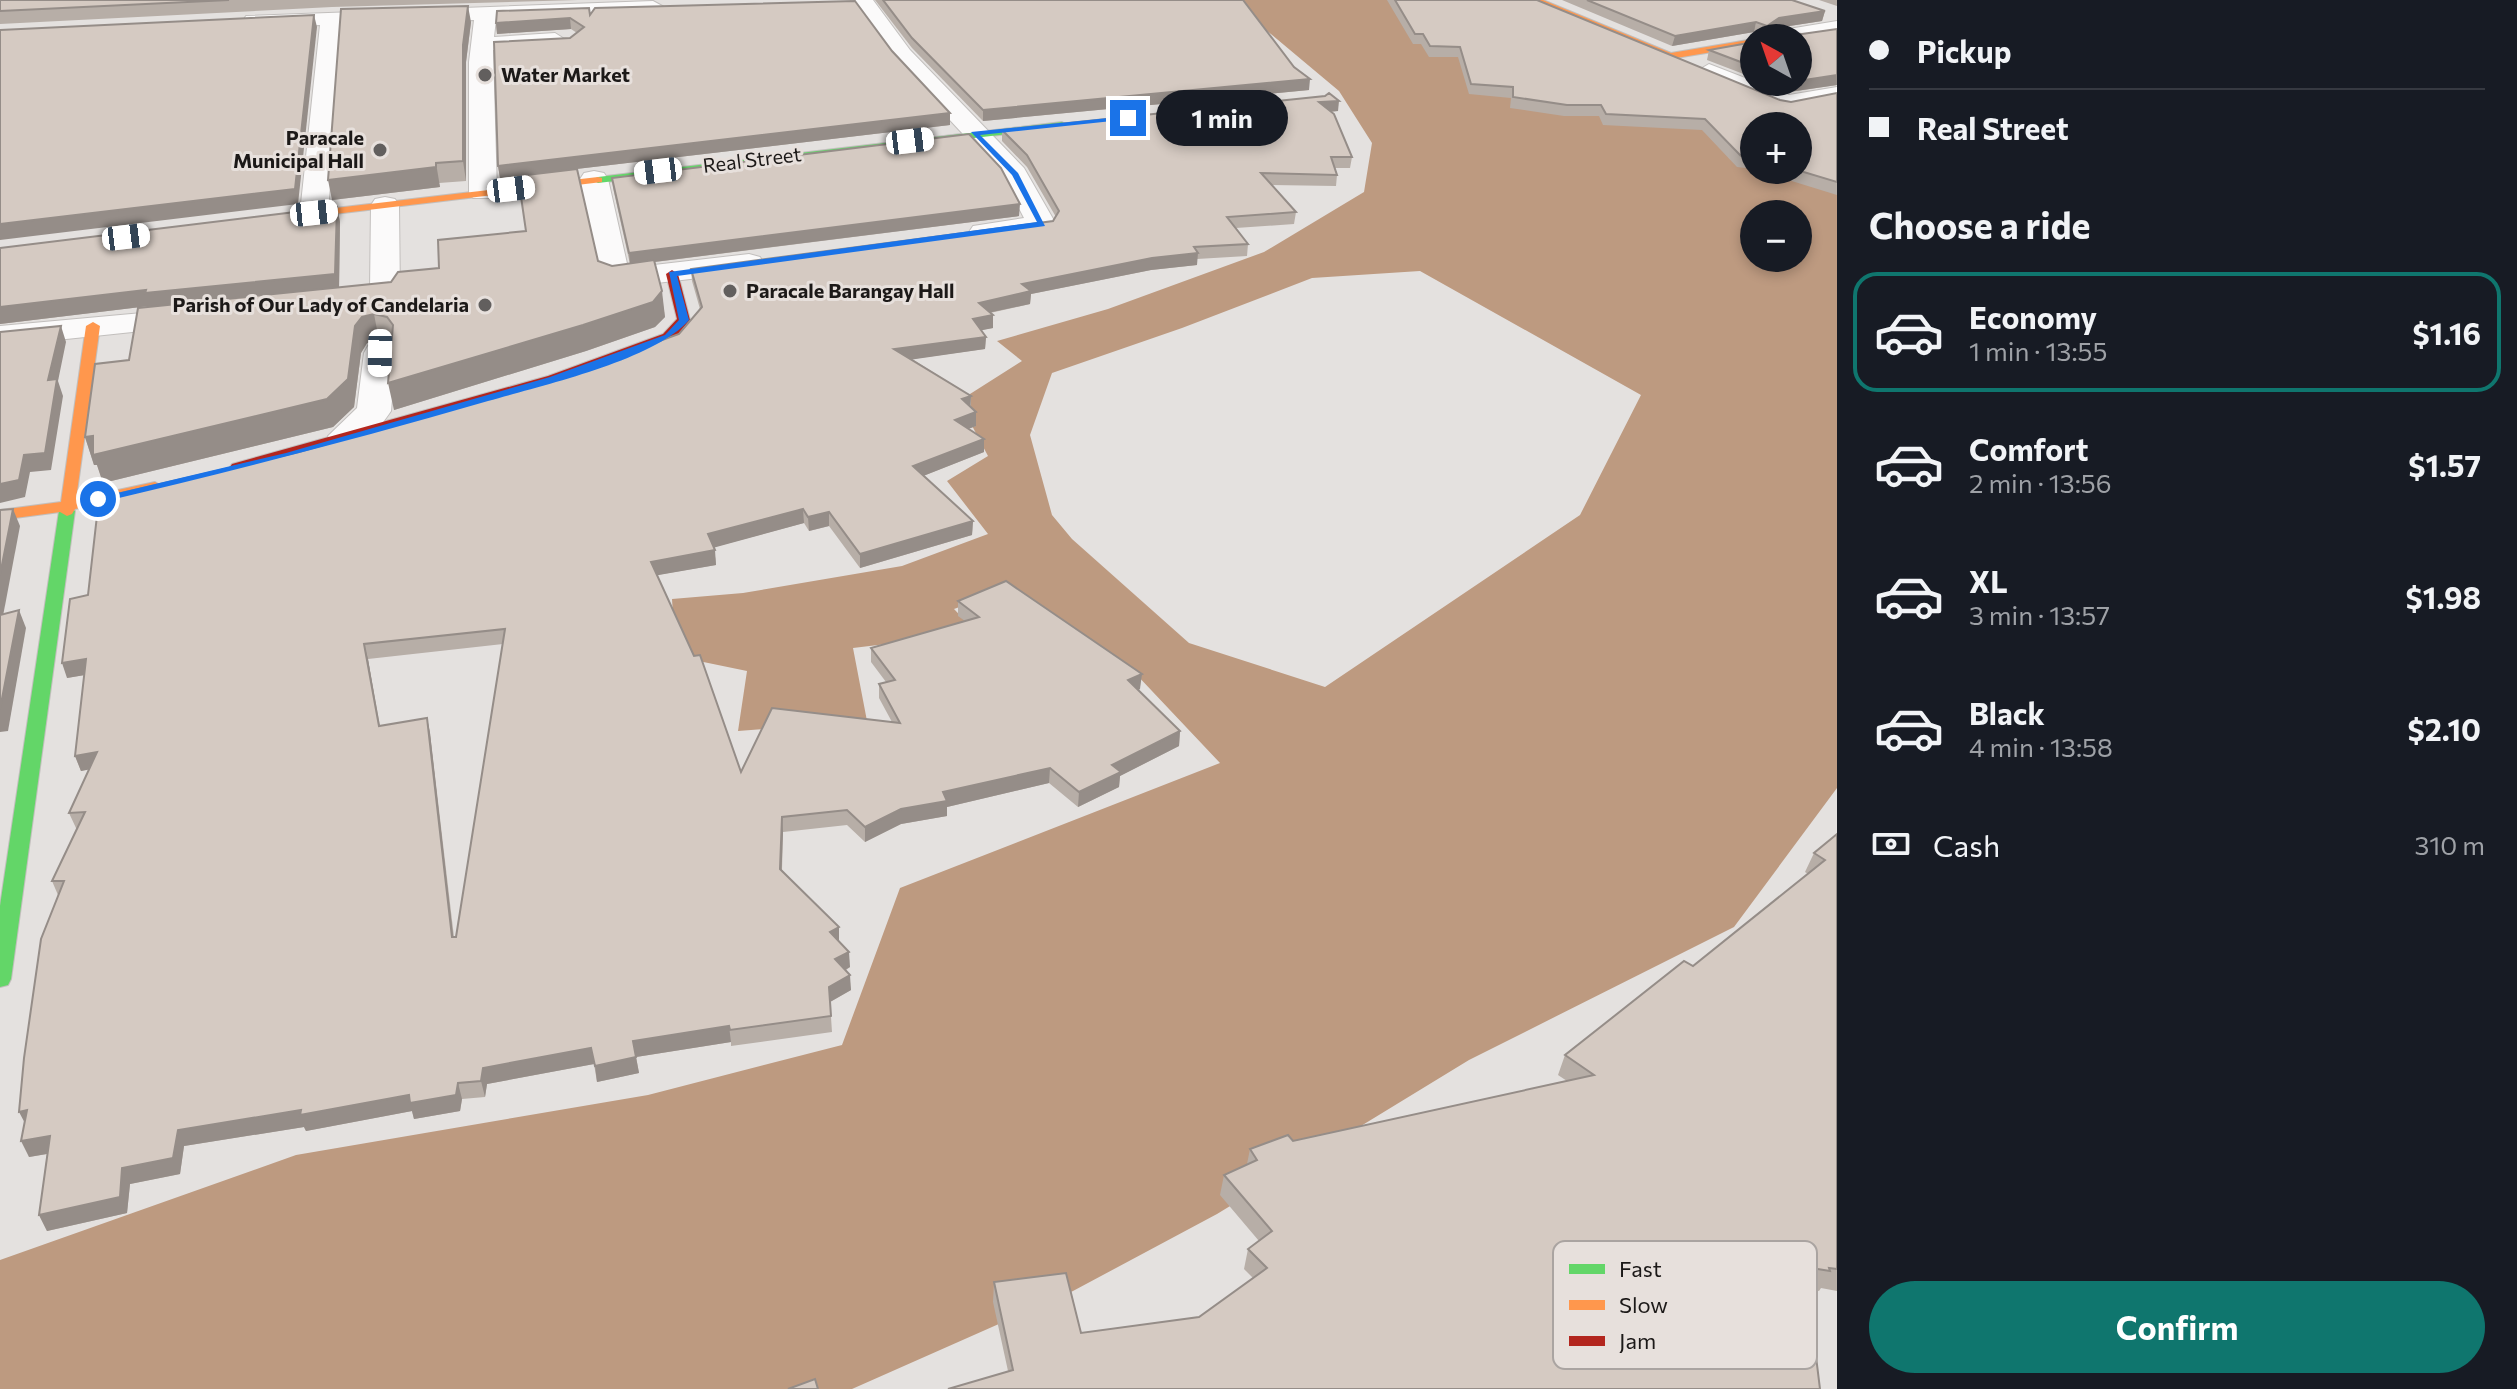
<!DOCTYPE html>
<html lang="en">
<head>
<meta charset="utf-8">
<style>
	body { margin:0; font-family:Commissioner,sans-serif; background:#20242c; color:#f1f3f6; height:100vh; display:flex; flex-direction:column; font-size:30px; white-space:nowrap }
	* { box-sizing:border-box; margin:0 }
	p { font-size:26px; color:#9ea1a6 }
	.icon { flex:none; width:44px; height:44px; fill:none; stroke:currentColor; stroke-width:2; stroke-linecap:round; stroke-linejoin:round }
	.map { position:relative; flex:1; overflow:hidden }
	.details { display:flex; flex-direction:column; background:#171b24; width:680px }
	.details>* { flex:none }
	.hud { display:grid; align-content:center; height:176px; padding:0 32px; background:#171b24 }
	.needle { width:52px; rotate:320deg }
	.buttons { position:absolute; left:1740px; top:24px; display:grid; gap:16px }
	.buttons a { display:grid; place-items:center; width:72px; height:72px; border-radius:50%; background:#171b24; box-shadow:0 4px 12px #0003; font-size:40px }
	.end { position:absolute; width:36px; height:36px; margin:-18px; border:10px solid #1a73e8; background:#fff; box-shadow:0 0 0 4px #fff }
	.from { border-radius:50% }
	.bubble { position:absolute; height:56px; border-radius:28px; background:#171b24; box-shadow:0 4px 12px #0003; font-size:26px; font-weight:700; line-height:56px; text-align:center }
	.car { position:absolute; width:24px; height:48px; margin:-24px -12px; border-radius:10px; box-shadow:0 0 6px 2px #0007; background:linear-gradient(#fff 24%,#345 0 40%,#fff 0 76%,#345 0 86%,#fff 0) }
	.hud b { display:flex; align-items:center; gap:28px; height:76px; font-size:30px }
	.hud b+b { border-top:2px solid #363941 }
	.hud i { width:20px; height:20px; background:#f1f3f6 }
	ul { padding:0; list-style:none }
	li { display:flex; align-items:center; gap:24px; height:120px; margin:0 16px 12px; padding:0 16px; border:4px solid transparent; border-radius:24px }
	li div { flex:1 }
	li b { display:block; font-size:30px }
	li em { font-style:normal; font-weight:700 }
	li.selected { border-color:#0f766e }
	li>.icon { width:72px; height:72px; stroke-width:1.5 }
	h2 { padding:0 32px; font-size:36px; line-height:96px }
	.pay { display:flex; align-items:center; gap:20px; height:88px; padding:0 32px; font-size:30px }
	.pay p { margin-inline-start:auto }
	.primary-button { display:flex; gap:16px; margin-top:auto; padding:16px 32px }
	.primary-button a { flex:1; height:92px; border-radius:48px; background:#0f766e; color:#fff; font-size:32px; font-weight:700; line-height:92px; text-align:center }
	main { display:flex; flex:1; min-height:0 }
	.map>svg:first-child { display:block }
	.water { fill:#bd9a80; fill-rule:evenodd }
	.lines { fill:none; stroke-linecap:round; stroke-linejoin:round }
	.street-casing { stroke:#c2bfbd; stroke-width:2 }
	.fast-casing { stroke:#c2bfbd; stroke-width:2 }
	.slow-casing { stroke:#c2bfbd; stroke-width:2 }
	.jam-casing { stroke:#c2bfbd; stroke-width:2 }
	.street { fill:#fbfafa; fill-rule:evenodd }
	.fast { fill:#63d668; fill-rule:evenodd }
	.slow { fill:#ff974d; fill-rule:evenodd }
	.jam { fill:#b3261e; fill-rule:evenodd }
	.wall { fill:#b7aea7; fill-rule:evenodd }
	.shaded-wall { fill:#958d88 }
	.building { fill:#d5cac2; stroke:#958d88; stroke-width:2; fill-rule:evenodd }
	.route { fill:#1a73e8 }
	.poi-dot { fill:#625f5e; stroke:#e7e0dc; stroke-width:3 }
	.labels { text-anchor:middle; stroke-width:6; stroke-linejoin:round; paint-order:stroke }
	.far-poi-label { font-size:20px; font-weight:bold; fill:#1c1918; stroke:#e7e0dc; text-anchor:start }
	.far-street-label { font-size:20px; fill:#1c1918; stroke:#e7e0dc }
	.key { fill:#e7e0dc; stroke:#aaa4a1; stroke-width:2 }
	.key-label { font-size:22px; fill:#1c1918 }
</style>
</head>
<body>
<main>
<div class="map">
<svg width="1837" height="1389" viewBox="0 0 1837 1389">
	<rect width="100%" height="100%" fill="#e4e1df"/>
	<!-- water -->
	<path class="water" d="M1169 0H1450L1754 139V170H1798L1837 180V788L1734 927 1469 1060 1217 1214 1073 1291 852 1389H0V1260L296 1155 648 1095 842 1045 900 888 1220 763 1135 673 1006 590 954 609 977 633 853 648 867 721 738 731 747 671 684 658 674 630 672 599 743 593 902 566 988 534 947 481 988 456 959 401 1022 361 997 341 1108 309 1264 252 1364 192 1372 143 1339 91 1260 25ZM1754 214H1798V258H1754ZM1420 271 1641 395 1580 515 1325 687 1189 643 1072 539 1052 515 1030 435 1052 373 1182 328 1312 278Z"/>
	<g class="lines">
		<defs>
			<g id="street">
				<polygon points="851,0 873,0 910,50 1024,168 1056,224 1052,230 983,241 973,238 969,232 973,226 1024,218 1003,177 894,60"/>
				<polygon points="653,1 664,7 661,12 496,19 494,37 555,33 566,40 555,47 493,50 497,192 493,198 473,198 469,192 469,62 474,20 342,24 328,213 324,219 304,219 300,213 320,25 254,28 246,26 243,21 246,16"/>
				<polygon points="1837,21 1837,35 1798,41 1798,38 1766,38 1777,31"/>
				<polygon points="1709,64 1789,95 1837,87 1837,101 1787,110 1778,108 1701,76 1697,71"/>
				<polygon points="594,171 604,173 608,179 628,268 749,254 760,257 764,263 760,269 749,272 615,288 604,285 600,279 580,179 584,173"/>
				<path d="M385 197 395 199 399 205 400 298 396 305C376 310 350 314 330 309L325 302 330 295 370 290 371 205 375 199Z"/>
				<polygon points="197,308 208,310 213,317 208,324 0,346 0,326"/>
				<path d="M380 343 392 346 396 353 391 411C378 431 358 450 333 444L328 436 357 408 364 353 368 346Z"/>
			</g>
			<g id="fast">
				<polygon points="1062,122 1067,125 1066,127 598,183 592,180 598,177"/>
				<polygon points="67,506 75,511 11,979 8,985 0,987 0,906 59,511"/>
			</g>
			<g id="slow">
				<polygon points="1532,0 1543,0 1671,53 1754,39 1754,45 1670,59"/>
				<polygon points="598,177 602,178 602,182 276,221 270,218 276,215"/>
				<polygon points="93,322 100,326 76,499 155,482 163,487 160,490 75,509 72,514 67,516 60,512 0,520 0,510 61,502 86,326"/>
			</g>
			<polygon id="jam" points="672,270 678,274 690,320 673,340 558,382 242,470 232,470 230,467 232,464 548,376 663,334 677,319 666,274"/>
		</defs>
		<!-- street casing -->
		<use href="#street" class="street-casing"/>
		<!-- fast casing -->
		<use href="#fast" class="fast-casing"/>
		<!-- slow casing -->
		<use href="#slow" class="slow-casing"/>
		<!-- jam casing -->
		<use href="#jam" class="jam-casing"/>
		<!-- street -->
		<use href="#street" class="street"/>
		<!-- fast -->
		<use href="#fast" class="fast"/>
		<!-- slow -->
		<use href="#slow" class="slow"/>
		<!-- jam -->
		<use href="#jam" class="jam"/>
	</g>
	<!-- wall -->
	<g class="wall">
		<polygon points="0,0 578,0 332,7 0,24"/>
		<polygon points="875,0 1243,0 1309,90 983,121 912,48"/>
		<polygon points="1387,0 1537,0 1780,100 1791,102 1837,93 1837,195 1756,170 1798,170 1754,126 1754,169 1737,167 1702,130 1603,125 1599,116 1564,116 1510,108 1511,98 1469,94 1458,57 1429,57 1421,44 1413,44"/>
		<polygon points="1562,0 1792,0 1825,11 1822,21 1777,28 1771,32 1802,34 1837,29 1837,85 1789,92 1764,82 1798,82 1798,38 1758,38 1759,34 1754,32 1672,46"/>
		<polygon points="1819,0 1837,0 1837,6"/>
		<polygon points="590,15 892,51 950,125 500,178 498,166 570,38 577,33 571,29 497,34 496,23"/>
		<polygon points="471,22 466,62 466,181 439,183 440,187 332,200"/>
		<polygon points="1754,42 1754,78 1707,60 1709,50"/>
		<path d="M1338 111 1331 112 1352 157 1350 168H1335L1337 175 1336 186 1272 185 1296 212 1294 224 1236 228 1248 244 1247 256 1197 259V265L1151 270 1031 294 1030 304 990 313 993 328 981 330 986 337 985 349 912 359 971 396V407L976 412V426L968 429 984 452 923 476 973 521 972 535 860 568 829 526 809 531 804 523 714 547 716 565 657 575 741 772 892 722 879 698V684L886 682 871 662V648L965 621 958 616V601L1140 689 1138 690 1180 731 1179 746 1120 776 1119 787 1078 807 1049 783 947 807V816L901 824 865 842 847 825 783 832 782 870 839 942 850 967 846 970 851 990 830 1002 832 1032 731 1046V1042L636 1057 639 1073 597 1082 594 1064 487 1084 485 1097 462 1099 460 1111 414 1119 412 1111 306 1131 304 1127 184 1146 180 1174 130 1184 127 1213 47 1231 39 1215 47 1154 29 1157 25 1122 58 895 52 881 78 828H76L69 813 89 769 81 771 75 756 84 675 67 678 88 595 299 452 564 376 679 334 700 309 692 281 691 269 1053 221 1056 217 1027 167 1002 141V130ZM503 644 456 937H454L430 733 427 718 380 726 368 659Z"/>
		<polygon points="612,178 1019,216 655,262 665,317 655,327 586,351 394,410 392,343 379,340 367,343 361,353 354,407 333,427 103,483 97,465 94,465 85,437 129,360 149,306 0,324 0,248 337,207 340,222 339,288 598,261 612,266 630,264 613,188"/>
		<polygon points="1837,834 1837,1291 1821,1288 1819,1291 1808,1289 1008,1371 993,1302 994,1282 1081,1333 1199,1317 1253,1278 1244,1269 1248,1249 1259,1241 1220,1195 1224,1175 1247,1164 1250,1149 1293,1141 1567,1081 1558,1075 1565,1055 1693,966 1808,874 1805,872 1814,853"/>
	</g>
	<!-- shaded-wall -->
	<g class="shaded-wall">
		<polygon points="468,6 471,22 466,62 466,181 463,161 463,45"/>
		<polygon points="1825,11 1822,21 1777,28 1764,36 1767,26 1779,18"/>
		<polygon points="314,15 317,27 298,204 0,240 0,224"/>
		<polygon points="570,18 571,29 497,34 496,23"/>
		<polygon points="1756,22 1754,32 1672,46 1675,36"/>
		<polygon points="1837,75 1837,85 1789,92 1792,82"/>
		<polygon points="1310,79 1309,90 983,121 983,110"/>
		<polygon points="1339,101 1338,111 1317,113 1319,102"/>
		<polygon points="950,113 950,125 500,178 498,166"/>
		<polygon points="436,163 440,187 332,200 328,180"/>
		<polygon points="1020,204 1019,216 630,265 629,253"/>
		<polygon points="337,207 340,222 339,290 150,308 149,306 0,324 0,307"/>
		<polygon points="1198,253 1197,265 1151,270 1031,294 1030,304 978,315 979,303 1022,284 1152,258"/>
		<polygon points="662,291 665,317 655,327 586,351 394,410 388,383"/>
		<polygon points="374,314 379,340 367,343 361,353 354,407 333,427 103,483 97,465 94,465 85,437 355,326 362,317"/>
		<polygon points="993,315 993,328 973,332 973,319"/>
		<polygon points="61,326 66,342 58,381 63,396 51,470 30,472 25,497 0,503 0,484 24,455 48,380"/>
		<polygon points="986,337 985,349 895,362 894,349"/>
		<polygon points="971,396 970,409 962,399"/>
		<polygon points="976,412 976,426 955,434 955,420"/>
		<polygon points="984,439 984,452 913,480 913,466"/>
		<polygon points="13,509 20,526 0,632 0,575"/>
		<polygon points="803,509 804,523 709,549 708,534"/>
		<polygon points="829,512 829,526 809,531 808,517"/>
		<polygon points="973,521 972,535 860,568 860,554"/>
		<polygon points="715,550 716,565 653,576 651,562"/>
		<polygon points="19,610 26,628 8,731 0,732 0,709"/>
		<polygon points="364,644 368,659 382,742 379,726"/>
		<polygon points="86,659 91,674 67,678 62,663"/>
		<polygon points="1142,674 1140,689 1127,695 1128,680"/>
		<polygon points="427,718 430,733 455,953 452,937"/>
		<polygon points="1180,731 1179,746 1120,776 1119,787 1078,807 1079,792 1112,765"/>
		<polygon points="97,752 103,767 81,771 75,756"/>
		<polygon points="1050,768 1049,783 947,807 947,816 901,824 865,842 865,827 901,809 943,792"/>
		<polygon points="782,817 783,832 781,884 780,869"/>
		<polygon points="839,927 839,943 830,932"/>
		<polygon points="849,952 850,967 836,975 835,959"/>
		<polygon points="850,975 851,990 830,1002 829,987"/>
		<polygon points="729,1026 731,1042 636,1057 639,1073 597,1082 595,1066 633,1041"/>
		<polygon points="591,1048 594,1064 487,1084 485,1097 481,1081 483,1068"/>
		<polygon points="458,1083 462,1099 460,1111 414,1119 412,1111 306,1131 304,1127 184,1146 180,1174 130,1184 127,1213 47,1231 39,1215 122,1168 178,1130 301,1110 409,1095"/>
		<polygon points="27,1110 27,1127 19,1112"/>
		<polygon points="50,1136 58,1152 29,1157 21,1141"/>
	</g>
	<!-- building -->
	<g class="building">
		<polygon points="0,0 229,0 0,11"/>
		<polygon points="883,0 1243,0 1294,67 1310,79 983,110 912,38"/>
		<polygon points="1395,0 1537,0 1780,100 1791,102 1837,93 1837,182 1797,170 1798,126 1754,126 1754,157 1741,156 1705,119 1606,114 1601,105 1567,105 1513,97 1513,87 1471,84 1460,47 1430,46 1423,34 1415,34"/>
		<polygon points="1587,0 1792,0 1825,11 1779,18 1767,26 1756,22 1675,36"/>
		<polygon points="855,1 892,51 950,113 498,166 494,42 570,38 584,27 570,18 496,23 497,11 589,8 590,15 595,8"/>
		<polygon points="468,6 463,45 463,161 436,163 436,167 328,180 341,9"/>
		<polygon points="314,15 295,189 0,224 0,30"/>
		<polygon points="1837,29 1837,75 1798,81 1798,38 1758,38 1760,31 1802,34"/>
		<polygon points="1754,42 1754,67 1709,50"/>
		<path d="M1329 93 1339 101 1319 102 1334 114 1352 157H1331L1337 175 1261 173 1296 212 1227 217 1248 244 1194 247 1198 253 1152 258 1022 284 1031 291 979 303 993 315 973 319 986 337 894 349 971 396 962 399 976 412 955 420 984 439 913 466 973 521 860 554 829 512 808 517 803 509 708 534 715 550 651 562 694 656 700 655 741 772 772 708 900 723 879 684 895 680 871 648 979 617 958 601 1006 581 1142 674 1128 680 1180 731 1112 765 1121 772 1079 792 1050 768 943 792 947 801 901 809 865 827 847 810 782 817 780 869 839 927 830 932 849 952 835 959 850 975 829 987 831 1016 730 1030 729 1026 633 1041 636 1057 595 1066 591 1048 483 1068 481 1081 458 1083 456 1095 410 1103 409 1095 300 1115 301 1110 178 1130 173 1158 122 1168 120 1197 39 1215 50 1136 21 1141 27 1110 19 1112 24 1058 41 939 64 881H52L85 812 69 813 97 752 75 756 86 659 62 663 70 599 88 595 99 498 299 452 564 376 679 334 702 307 691 269 1053 221 1059 211 1027 155 1002 130 1325 96ZM505 629 456 937H452L427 718 379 726 364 644Z"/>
		<polygon points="969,134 1001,168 1020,204 629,253 612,178"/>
		<polygon points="577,169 598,261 612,266 654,260 662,291 653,302 583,325 388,383 393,325 387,317 374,314 362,317 355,326 348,379 327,399 93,455 93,436 85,437 95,364 129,360 138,308 391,282 398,272 439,268 438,240 526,231 518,176"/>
		<polygon points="337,207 335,274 145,293 146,290 0,307 0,248"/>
		<polygon points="61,326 48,380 57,379 45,453 24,455 19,480 0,484 0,332"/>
		<polygon points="13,509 0,575 0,510"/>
		<polygon points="19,610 0,709 0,615"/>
		<polygon points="1837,834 1837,1269 1829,1268 1830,1271 1805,1267 1820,1389 948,1389 1013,1370 994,1282 1066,1273 1081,1333 1199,1317 1267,1268 1248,1249 1272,1231 1224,1175 1257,1160 1250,1149 1288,1135 1293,1141 1594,1075 1565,1055 1684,961 1693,966 1825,860 1814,853"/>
		<polygon points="815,1379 818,1389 788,1389"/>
	</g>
	<!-- route -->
	<path class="route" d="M1128 116 1131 119 980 135 1018 173 1045 226 677 276 689 320C655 360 540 386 488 401 358 439 229 472 98 503L92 499 286 453 550 377 665 335 679 320 669 272 1037 222 1012 175 971 132Z"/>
	<!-- markers -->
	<g class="poi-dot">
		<circle cx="485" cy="75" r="8"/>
		<circle cx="380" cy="150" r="8"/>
		<circle cx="730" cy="291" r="8"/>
		<circle cx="485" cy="305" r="8"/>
	</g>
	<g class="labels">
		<!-- far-poi labels -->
		<g class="far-poi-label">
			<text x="501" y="82">Water Market</text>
			<text x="364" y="145" text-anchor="end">Paracale<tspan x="364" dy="23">Municipal Hall</tspan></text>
			<text x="746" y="298">Paracale Barangay Hall</text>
			<text x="469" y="312" text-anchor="end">Parish of Our Lady of Candelaria</text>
		</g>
		<!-- far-street labels -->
		<g class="far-street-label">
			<text transform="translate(752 160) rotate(-7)" y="7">Real Street</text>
		</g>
	</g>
	<!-- legend -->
	<rect x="1553" y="1241" width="264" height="128" rx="12" class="key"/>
	<rect x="1569" y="1264" width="36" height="10" fill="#63d668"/>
	<rect x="1569" y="1300" width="36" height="10" fill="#ff974d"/>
	<rect x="1569" y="1336" width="36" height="10" fill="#b3261e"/>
	<g class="key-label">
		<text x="1619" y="1277">Fast</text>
		<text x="1619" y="1313">Slow</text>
		<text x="1619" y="1349">Jam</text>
	</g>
</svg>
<div class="buttons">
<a><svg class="needle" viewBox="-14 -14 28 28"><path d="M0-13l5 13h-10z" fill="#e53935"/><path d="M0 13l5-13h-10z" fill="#9ea1a6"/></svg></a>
<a>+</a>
<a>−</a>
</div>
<i class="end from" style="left:98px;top:499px"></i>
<i class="end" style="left:1128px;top:118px"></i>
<div class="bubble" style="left:1156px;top:90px;width:132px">1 min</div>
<i class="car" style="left:910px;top:141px;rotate:83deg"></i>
<i class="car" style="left:658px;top:171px;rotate:263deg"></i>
<i class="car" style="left:511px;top:189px;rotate:83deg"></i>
<i class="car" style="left:314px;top:213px;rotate:84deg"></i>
<i class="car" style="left:126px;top:237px;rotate:83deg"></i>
<i class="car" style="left:380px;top:353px;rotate:181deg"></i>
</div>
<section class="details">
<div class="hud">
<b><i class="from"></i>Pickup</b>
<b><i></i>Real Street</b>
</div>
<h2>Choose a ride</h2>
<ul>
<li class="selected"><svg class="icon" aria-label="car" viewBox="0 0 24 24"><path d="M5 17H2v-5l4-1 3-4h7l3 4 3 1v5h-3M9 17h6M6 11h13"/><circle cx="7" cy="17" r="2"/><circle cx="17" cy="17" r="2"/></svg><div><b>Economy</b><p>1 min · 13:55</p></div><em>$1.16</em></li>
<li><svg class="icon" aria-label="car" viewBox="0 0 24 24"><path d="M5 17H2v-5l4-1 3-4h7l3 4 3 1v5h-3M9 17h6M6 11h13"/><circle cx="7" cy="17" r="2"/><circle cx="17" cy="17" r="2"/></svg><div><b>Comfort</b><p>2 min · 13:56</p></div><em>$1.57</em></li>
<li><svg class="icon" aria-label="car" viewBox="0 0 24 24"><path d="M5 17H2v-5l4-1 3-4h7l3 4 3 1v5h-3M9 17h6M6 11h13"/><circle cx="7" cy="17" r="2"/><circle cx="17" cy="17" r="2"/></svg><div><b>XL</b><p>3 min · 13:57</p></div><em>$1.98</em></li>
<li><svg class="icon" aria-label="car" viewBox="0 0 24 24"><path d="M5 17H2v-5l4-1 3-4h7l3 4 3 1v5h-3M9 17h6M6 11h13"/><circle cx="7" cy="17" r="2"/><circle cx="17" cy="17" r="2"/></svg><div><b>Black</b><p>4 min · 13:58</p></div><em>$2.10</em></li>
</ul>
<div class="pay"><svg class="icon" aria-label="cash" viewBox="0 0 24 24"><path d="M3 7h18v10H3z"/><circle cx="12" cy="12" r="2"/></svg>Cash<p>310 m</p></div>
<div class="primary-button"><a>Confirm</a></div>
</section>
</main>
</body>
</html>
